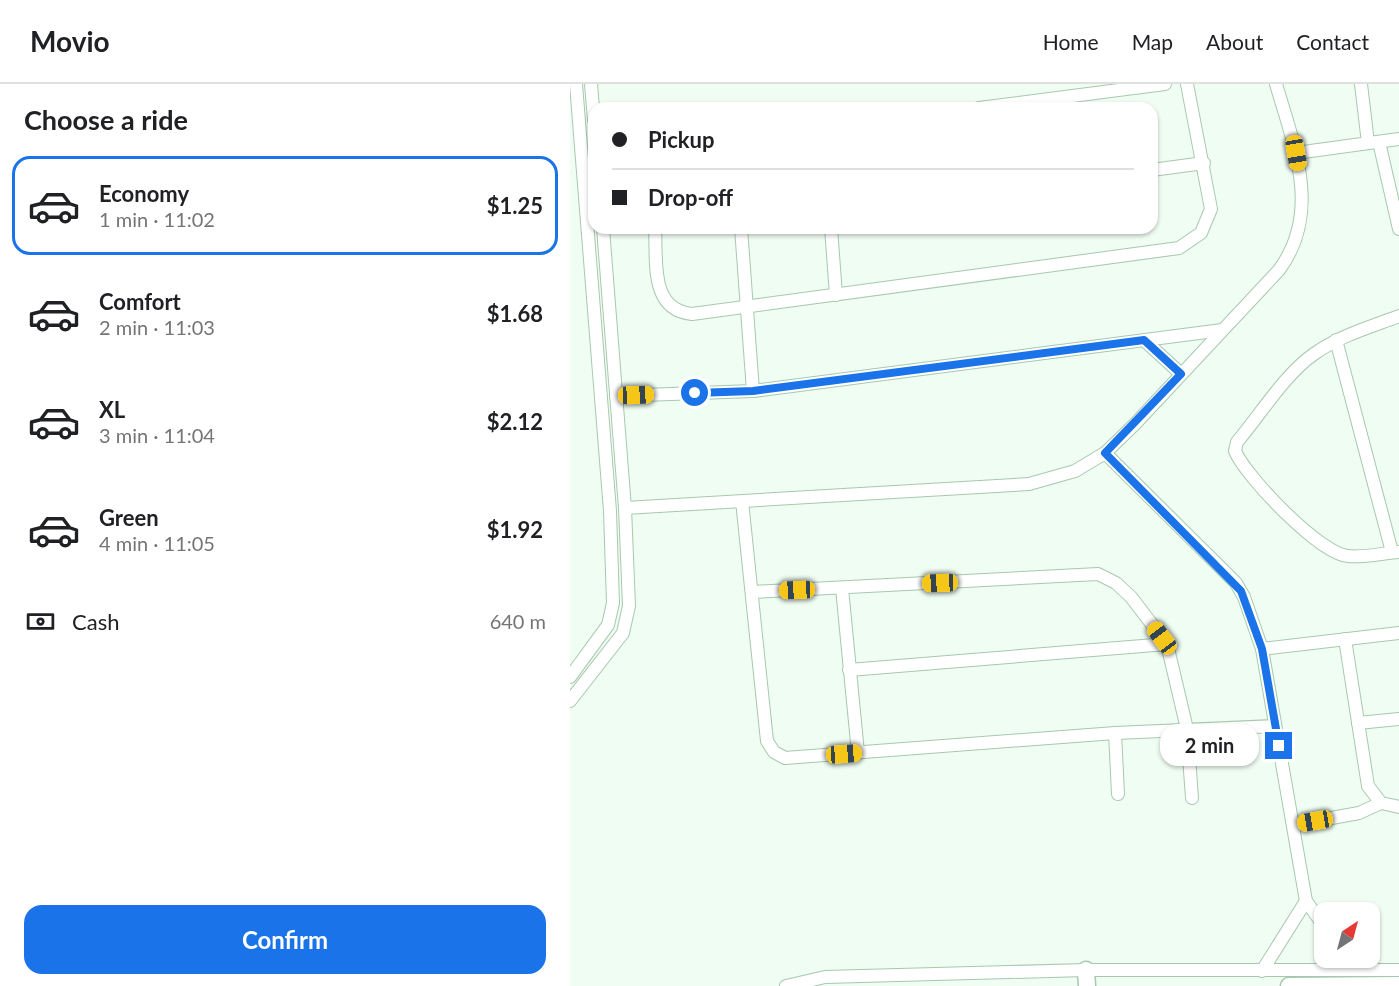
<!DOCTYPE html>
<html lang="en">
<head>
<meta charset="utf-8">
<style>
	body { margin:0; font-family:Lato,sans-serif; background:#f6f6f6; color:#202124; height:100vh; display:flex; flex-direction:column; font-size:22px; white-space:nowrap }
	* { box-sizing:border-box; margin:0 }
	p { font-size:20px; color:#757577 }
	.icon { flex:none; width:33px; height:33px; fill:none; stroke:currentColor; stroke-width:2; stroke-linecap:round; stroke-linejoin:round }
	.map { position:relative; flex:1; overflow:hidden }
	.drawer { display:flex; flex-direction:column; background:#fff; width:570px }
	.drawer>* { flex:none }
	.top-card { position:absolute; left:18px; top:18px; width:570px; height:132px; border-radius:18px; box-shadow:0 2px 4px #0004; display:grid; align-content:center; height:132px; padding:0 24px; background:#fff }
	.needle { width:39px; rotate:36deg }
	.fabs { position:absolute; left:744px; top:818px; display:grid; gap:12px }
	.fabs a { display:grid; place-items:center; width:66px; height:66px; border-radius:12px; background:#fff; box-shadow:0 2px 4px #0004; font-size:30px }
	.end { position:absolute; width:27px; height:27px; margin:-14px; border:8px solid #1a73e8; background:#fff; box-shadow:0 0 0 3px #fff }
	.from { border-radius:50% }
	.bubble { position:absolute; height:42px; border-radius:18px; background:#fff; box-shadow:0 2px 4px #0004; font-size:20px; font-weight:700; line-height:42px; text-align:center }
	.car { position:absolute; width:18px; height:36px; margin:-18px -9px; border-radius:8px; box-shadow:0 0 4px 2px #0007; background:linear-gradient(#f5c518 24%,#345 0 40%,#f5c518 0 76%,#345 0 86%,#f5c518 0) }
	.top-card b { display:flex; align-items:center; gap:21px; height:57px; font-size:22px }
	.top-card b+b { border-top:2px solid #e0e0e0 }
	.top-card i { width:15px; height:15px; background:#202124 }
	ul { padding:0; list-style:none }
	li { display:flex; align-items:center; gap:18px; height:99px; margin:0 12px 9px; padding:0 12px; border:3px solid transparent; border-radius:18px }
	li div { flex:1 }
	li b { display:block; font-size:22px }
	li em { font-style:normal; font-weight:700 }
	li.current { border-color:#1a73e8 }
	li>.icon { width:54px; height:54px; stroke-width:1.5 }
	h2 { padding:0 24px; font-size:27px; line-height:72px }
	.pay { display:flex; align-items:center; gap:15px; height:66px; padding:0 24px; font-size:22px }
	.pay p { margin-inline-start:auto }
	.primary-button { display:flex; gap:12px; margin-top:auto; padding:12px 24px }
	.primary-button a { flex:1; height:69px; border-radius:18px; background:#1a73e8; color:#fff; font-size:24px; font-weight:700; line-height:69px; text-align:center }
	header { display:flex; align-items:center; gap:36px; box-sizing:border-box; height:84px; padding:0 30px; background:#fff; border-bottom:2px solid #e0e0e0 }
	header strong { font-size:28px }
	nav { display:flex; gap:33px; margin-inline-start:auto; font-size:21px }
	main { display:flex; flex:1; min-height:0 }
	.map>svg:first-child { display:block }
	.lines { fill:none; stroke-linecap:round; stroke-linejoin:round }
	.minor-casing { stroke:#a7c8af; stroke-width:14 }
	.major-casing { stroke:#a7c8af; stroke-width:19 }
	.minor { stroke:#fff; stroke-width:12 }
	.major { stroke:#fff; stroke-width:16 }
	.route { stroke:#1a73e8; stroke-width:8 }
</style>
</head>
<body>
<header>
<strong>Movio</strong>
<nav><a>Home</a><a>Map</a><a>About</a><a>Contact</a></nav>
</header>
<main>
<section class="drawer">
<h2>Choose a ride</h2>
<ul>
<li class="current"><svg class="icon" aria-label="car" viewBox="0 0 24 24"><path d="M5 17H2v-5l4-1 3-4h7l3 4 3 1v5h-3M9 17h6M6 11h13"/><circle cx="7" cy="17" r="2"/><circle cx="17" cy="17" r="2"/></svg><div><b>Economy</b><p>1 min · 11:02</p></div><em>$1.25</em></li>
<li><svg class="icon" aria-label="car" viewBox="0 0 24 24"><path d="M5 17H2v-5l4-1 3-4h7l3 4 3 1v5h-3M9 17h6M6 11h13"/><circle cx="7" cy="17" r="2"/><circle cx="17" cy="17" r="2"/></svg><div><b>Comfort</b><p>2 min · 11:03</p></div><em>$1.68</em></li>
<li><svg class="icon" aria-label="car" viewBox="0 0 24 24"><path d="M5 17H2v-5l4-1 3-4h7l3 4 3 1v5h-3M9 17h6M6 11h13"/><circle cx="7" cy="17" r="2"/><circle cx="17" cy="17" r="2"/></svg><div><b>XL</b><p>3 min · 11:04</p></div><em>$2.12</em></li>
<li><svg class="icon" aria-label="car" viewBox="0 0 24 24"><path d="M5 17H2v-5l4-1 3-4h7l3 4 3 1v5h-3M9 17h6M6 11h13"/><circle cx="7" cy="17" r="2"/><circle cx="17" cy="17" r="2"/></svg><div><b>Green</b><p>4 min · 11:05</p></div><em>$1.92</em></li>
</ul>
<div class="pay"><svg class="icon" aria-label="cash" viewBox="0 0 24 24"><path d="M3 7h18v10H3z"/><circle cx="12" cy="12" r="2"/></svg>Cash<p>640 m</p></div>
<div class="primary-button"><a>Confirm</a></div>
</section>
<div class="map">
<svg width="829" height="902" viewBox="0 0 829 902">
	<rect width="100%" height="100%" fill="#f0fdf3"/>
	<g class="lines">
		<defs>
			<g id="minor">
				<polyline points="21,0 24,36"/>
				<polyline points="791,0 798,59"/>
				<polyline points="409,24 595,0"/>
				<polyline points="809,58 829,145"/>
				<polyline points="726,69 829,55"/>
				<polyline points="582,86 634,79"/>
				<path d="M85 144C87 176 79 226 122 230L609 164 631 149 641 125 617 0"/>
				<polyline points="171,144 183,307"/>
				<polyline points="261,144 266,211"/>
				<path d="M829 232C800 243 769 252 744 270 715 290 690 331 667 358L665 367C676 393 750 470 778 472 794 474 813 469 829 468"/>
				<polyline points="574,256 611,290"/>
				<polyline points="766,256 822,468"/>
				<polyline points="46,312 183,307 652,246"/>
				<polyline points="535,369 666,499 674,513 692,565 736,817 754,842"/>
				<polyline points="172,417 197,657 204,668 215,674 545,649 705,642"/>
				<path d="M55 424 459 400 505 387 535 369 565 340 709 186C752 128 724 62 706 0"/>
				<polyline points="272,504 288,669"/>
				<polyline points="182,508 528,490 546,499 561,513 597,560 617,645 622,714"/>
				<polyline points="775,555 798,702 811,719 829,723"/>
				<polyline points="692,565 829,549"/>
				<polyline points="279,586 597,560"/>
				<polyline points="0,593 38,541 43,519 40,427 6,0"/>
				<polyline points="0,617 53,549 59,522 55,424 33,144"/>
				<polyline points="788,639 829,635"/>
				<polyline points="545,649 548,710"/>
				<polyline points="723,741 789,729 811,719"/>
				<polyline points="783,873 801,886"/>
				<polyline points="692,887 736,817"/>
				<polyline points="216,902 255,893 516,886 829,886"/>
			</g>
			<g id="major">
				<polyline points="516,886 517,902"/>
				<polyline points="719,902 829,901"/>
			</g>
		</defs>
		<!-- minor casing -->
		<use href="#minor" class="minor-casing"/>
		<!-- major casing -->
		<use href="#major" class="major-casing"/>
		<!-- minor -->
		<use href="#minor" class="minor"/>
		<!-- major -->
		<use href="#major" class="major"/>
	</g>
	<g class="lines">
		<!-- route -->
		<polyline class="route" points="125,309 183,307 574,256 611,290 535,369 671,507 692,565 709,662"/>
	</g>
</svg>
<div class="fabs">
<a><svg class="needle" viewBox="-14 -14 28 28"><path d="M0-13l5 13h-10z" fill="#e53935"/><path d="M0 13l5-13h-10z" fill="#757577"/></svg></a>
</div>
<i class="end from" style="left:125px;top:309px"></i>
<i class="end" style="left:709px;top:662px"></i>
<div class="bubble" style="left:590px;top:640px;width:99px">2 min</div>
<i class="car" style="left:726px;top:69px;rotate:170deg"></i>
<i class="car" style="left:66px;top:311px;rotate:88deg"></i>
<i class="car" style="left:370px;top:499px;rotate:268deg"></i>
<i class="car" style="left:227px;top:506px;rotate:268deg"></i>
<i class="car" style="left:592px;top:554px;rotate:323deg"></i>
<i class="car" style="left:274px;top:670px;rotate:86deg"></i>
<i class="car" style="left:745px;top:737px;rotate:260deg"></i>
<div class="top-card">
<b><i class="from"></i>Pickup</b>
<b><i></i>Drop-off</b>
</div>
</div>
</main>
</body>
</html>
